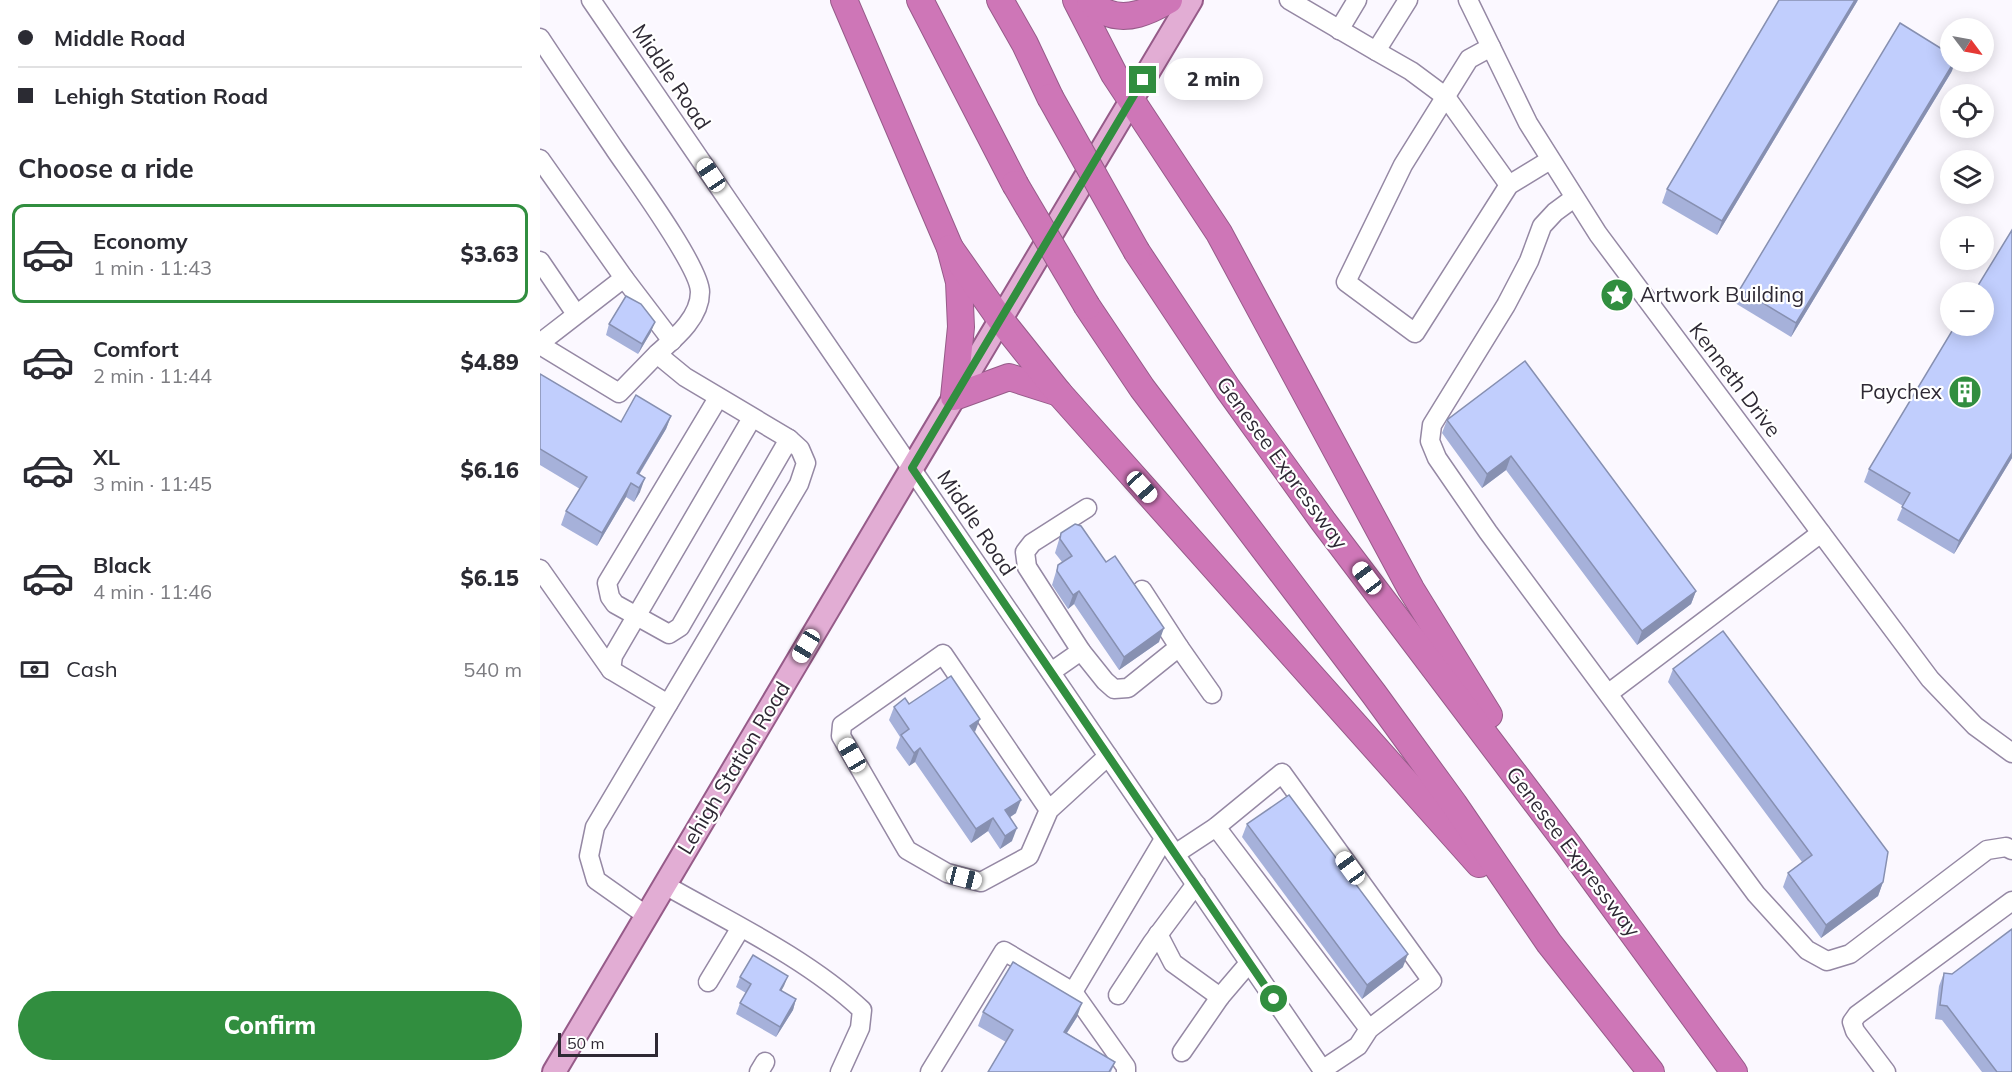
<!DOCTYPE html>
<html lang="en">
<head>
<meta charset="utf-8">
<style>
	body { margin:0; font-family:Mulish,sans-serif; background:#f7f7f7; color:#2b2b33; height:100vh; display:flex; flex-direction:column; font-size:22px; white-space:nowrap }
	* { box-sizing:border-box; margin:0 }
	p { font-size:20px; color:#7c7c81 }
	.icon { flex:none; width:33px; height:33px; fill:none; stroke:currentColor; stroke-width:2; stroke-linecap:round; stroke-linejoin:round }
	.map { position:relative; flex:1; overflow:hidden }
	.details { display:flex; flex-direction:column; background:#fff; width:540px }
	.details>* { flex:none }
	.top-card { display:grid; align-content:center; height:132px; padding:0 18px; background:#fff }
	.needle { width:39px; rotate:122deg }
	.fabs { position:absolute; left:1400px; top:18px; display:grid; gap:12px }
	.fabs a { display:grid; place-items:center; width:54px; height:54px; border-radius:50%; background:#fff; box-shadow:0 3px 15px #0003; font-size:30px }
	.scale { position:absolute; left:18px; bottom:15px; width:100px; box-sizing:border-box; padding-left:6px; border:3px solid #2e2934; border-top:0; font-size:16px; line-height:21px; white-space:nowrap; color:#2e2934; -webkit-text-stroke:4px #fff; paint-order:stroke }
	.end { position:absolute; width:27px; height:27px; margin:-14px; border:8px solid #318e3f; background:#fff; box-shadow:0 0 0 3px #fff }
	.from { border-radius:50% }
	.bubble { position:absolute; height:42px; border-radius:21px; background:#fff; box-shadow:0 3px 15px #0003; font-size:20px; font-weight:800; line-height:42px; text-align:center }
	.car { position:absolute; width:18px; height:36px; margin:-18px -9px; border-radius:8px; box-shadow:0 0 4px 2px #0007; background:linear-gradient(#fff 24%,#345 0 40%,#fff 0 76%,#345 0 86%,#fff 0) }
	.top-card b { display:flex; align-items:center; gap:21px; height:57px; font-size:22px }
	.top-card b+b { border-top:2px solid #e1e1e2 }
	.top-card i { width:15px; height:15px; background:#2b2b33 }
	ul { padding:0; list-style:none }
	li { display:flex; align-items:center; gap:18px; height:99px; margin:0 12px 9px; padding:0 6px; border:3px solid transparent; border-radius:12px }
	li div { flex:1 }
	li b { display:block; font-size:22px }
	li em { font-style:normal; font-weight:800 }
	li.active { border-color:#318e3f }
	li>.icon { width:54px; height:54px; stroke-width:1.5 }
	h2 { padding:0 18px; font-size:27px; line-height:72px }
	.pay { display:flex; align-items:center; gap:15px; height:66px; padding:0 18px; font-size:22px }
	.pay p { margin-inline-start:auto }
	.button { display:flex; gap:12px; margin-top:auto; padding:12px 18px }
	.button a { flex:1; height:69px; border-radius:36px; background:#318e3f; color:#fff; font-size:24px; font-weight:800; line-height:69px; text-align:center }
	main { display:flex; flex:1; min-height:0 }
	.map>svg:first-child { display:block }
	.lines { fill:none; stroke-linecap:round; stroke-linejoin:round }
	.minor-casing { stroke:#9588a4; stroke-width:21 }
	.major-casing { stroke:#965b89; stroke-width:26 }
	.highway-casing { stroke:#965b89; stroke-width:28 }
	.minor { stroke:#fff; stroke-width:18 }
	.major { stroke:#e2add4; stroke-width:22 }
	.highway { stroke:#ce76b7; stroke-width:26 }
	.highway-bridge-casing { stroke:#965b89; stroke-width:28; stroke-linecap:butt }
	.highway-bridge { stroke:#ce76b7; stroke-width:26 }
	.wall { fill:#a6b1da }
	.shaded-wall { fill:#8790b1 }
	.building { fill:#c1cefd; stroke:#8790b1; stroke-width:1.5 }
	.route { stroke:#318e3f; stroke-width:8 }
	.labels { text-anchor:middle; stroke-width:4.5; stroke-linejoin:round; paint-order:stroke }
	.street-label { font-size:21px; fill:#2e2934; stroke:#fff }
	.poi-label { font-size:21px; fill:#2e2934; stroke:#fff; text-anchor:start }
</style>
</head>
<body>
<main>
<section class="details">
<div class="top-card">
<b><i class="from"></i>Middle Road</b>
<b><i></i>Lehigh Station Road</b>
</div>
<h2>Choose a ride</h2>
<ul>
<li class="active"><svg class="icon" aria-label="car" viewBox="0 0 24 24"><path d="M5 17H2v-5l4-1 3-4h7l3 4 3 1v5h-3M9 17h6M6 11h13"/><circle cx="7" cy="17" r="2"/><circle cx="17" cy="17" r="2"/></svg><div><b>Economy</b><p>1 min · 11:43</p></div><em>$3.63</em></li>
<li><svg class="icon" aria-label="car" viewBox="0 0 24 24"><path d="M5 17H2v-5l4-1 3-4h7l3 4 3 1v5h-3M9 17h6M6 11h13"/><circle cx="7" cy="17" r="2"/><circle cx="17" cy="17" r="2"/></svg><div><b>Comfort</b><p>2 min · 11:44</p></div><em>$4.89</em></li>
<li><svg class="icon" aria-label="car" viewBox="0 0 24 24"><path d="M5 17H2v-5l4-1 3-4h7l3 4 3 1v5h-3M9 17h6M6 11h13"/><circle cx="7" cy="17" r="2"/><circle cx="17" cy="17" r="2"/></svg><div><b>XL</b><p>3 min · 11:45</p></div><em>$6.16</em></li>
<li><svg class="icon" aria-label="car" viewBox="0 0 24 24"><path d="M5 17H2v-5l4-1 3-4h7l3 4 3 1v5h-3M9 17h6M6 11h13"/><circle cx="7" cy="17" r="2"/><circle cx="17" cy="17" r="2"/></svg><div><b>Black</b><p>4 min · 11:46</p></div><em>$6.15</em></li>
</ul>
<div class="pay"><svg class="icon" aria-label="cash" viewBox="0 0 24 24"><path d="M3 7h18v10H3z"/><circle cx="12" cy="12" r="2"/></svg>Cash<p>540 m</p></div>
<div class="button"><a>Confirm</a></div>
</section>
<div class="map">
<svg width="1472" height="1072" viewBox="0 0 1472 1072">
	<rect width="100%" height="100%" fill="#fbf8ff"/>
	<g class="lines">
		<defs>
			<g id="minor">
				<polyline points="51,0 784,1072"/>
				<polyline points="749,0 836,51 868,0"/>
				<polyline points="928,0 988,123 1058,234 1390,679 1435,726 1472,753"/>
				<polyline points="799,30 817,0"/>
				<path d="M0 38C25 76 51 114 76 151 93 176 160 267 160 292 160 318 135 338 117 354L145 377 249 439 260 449 266 463 259 484 55 827 49 856 56 880 107 916"/>
				<polyline points="951,47 929,59 863,165 806,282 875,333 969,185 1010,160"/>
				<polyline points="836,51 871,71 906,97 969,185"/>
				<polyline points="0,159 84,278 132,341"/>
				<polyline points="1034,198 1015,212 1002,226 989,261 966,305 892,425 890,441 897,458 948,532 1216,894 1267,950 1287,961 1310,954 1447,850 1466,847 1472,850"/>
				<polyline points="0,261 36,314"/>
				<polyline points="0,343 84,278"/>
				<polyline points="0,345 79,393 117,354"/>
				<polyline points="178,398 67,583 70,597 75,604 129,634 140,627 249,439"/>
				<polyline points="0,569 71,670 128,704"/>
				<polyline points="639,647 672,694"/>
				<polyline points="541,651 565,681 574,689 588,688 639,647 602,590"/>
				<polyline points="71,670 73,656 212,418"/>
				<polyline points="511,672 541,651 487,567 485,552 492,543 547,508"/>
				<polyline points="1069,693 1281,533"/>
				<polyline points="509,810 403,654 302,725 301,736 367,850 407,873 441,882 489,856 509,810 568,756"/>
				<polyline points="676,827 829,1029"/>
				<polyline points="635,854 676,827 742,773 892,981 829,1029 818,1046 782,1070"/>
				<path d="M125 885C190 922 268 959 322 1010L320 1028 300 1072"/>
				<polyline points="618,934 633,963 680,997"/>
				<polyline points="168,982 200,929"/>
				<polyline points="533,992 624,839"/>
				<polyline points="578,995 612,943 656,884"/>
				<polyline points="642,1052 680,997 709,963"/>
				<polyline points="219,1072 225,1062"/>
				<polyline points="390,1072 464,951 533,992 586,1067 586,1072"/>
				<polyline points="1346,1072 1315,1031 1312,1022 1317,1015 1472,901"/>
			</g>
			<polyline id="major" points="14,1072 372,468 651,0"/>
			<g id="highway">
				<polyline points="304,0 410,248 419,282 421,327 414,397 469,377 519,393"/>
				<polyline points="380,0 475,184"/>
				<polyline points="460,0 485,44 510,97"/>
				<polyline points="536,0 574,74 679,233 871,589 949,715"/>
				<path d="M550 0C554 4 559 10 565 12 587 22 610 11 629 0"/>
				<polyline points="410,248 460,319 519,393 939,864"/>
				<polyline points="597,252 688,389 783,521 1029,846 1194,1072"/>
				<polyline points="547,306 602,388 834,694 914,804 1009,943 1111,1072"/>
			</g>
		</defs>
		<!-- minor casing -->
		<use href="#minor" class="minor-casing"/>
		<!-- major casing -->
		<use href="#major" class="major-casing"/>
		<!-- highway casing -->
		<use href="#highway" class="highway-casing"/>
		<!-- minor -->
		<use href="#minor" class="minor"/>
		<!-- major -->
		<use href="#major" class="major"/>
		<!-- highway -->
		<use href="#highway" class="highway"/>
		<defs>
			<g id="highway-bridge">
				<polyline points="510,97 597,252"/>
				<polyline points="475,184 547,306"/>
			</g>
		</defs>
		<!-- highway-bridge casing -->
		<use href="#highway-bridge" class="highway-bridge-casing"/>
		<!-- highway-bridge -->
		<use href="#highway-bridge" class="highway-bridge"/>
	</g>
	<!-- wall -->
	<g class="wall">
		<polygon points="1318,0 1177,235 1122,203 1127,189"/>
		<polygon points="1412,71 1251,337 1195,303 1200,289"/>
		<polygon points="69,324 111,332 98,354 66,335"/>
		<polygon points="985,361 1156,591 1151,604 1097,645 966,470 942,488 902,433 907,420"/>
		<polygon points="0,374 81,422 131,416 126,429 99,475 100,492 94,502 86,497 57,546 21,525 26,511 40,489 0,465"/>
		<polygon points="1472,458 1414,554 1357,520 1363,506 1324,482 1329,469"/>
		<polygon points="521,533 619,642 579,670 534,604 528,609 512,585 518,565 522,562 515,553"/>
		<polygon points="1133,669 1343,882 1338,896 1281,938 1243,887 1248,873 1262,862 1128,682"/>
		<polygon points="369,704 435,733 476,813 470,817 472,841 460,849 448,831 431,843 375,762 369,766 356,748 360,737 349,720 354,707"/>
		<polygon points="707,824 863,967 822,999 702,837"/>
		<polygon points="1404,973 1412,974 1472,1072 1442,1072 1402,1020 1395,1019 1399,986"/>
		<polygon points="248,976 241,991 256,999 253,1010 236,1037 196,1014 200,1003 206,993 196,987 200,977"/>
		<polygon points="443,1012 537,1017 527,1033 575,1062 571,1072 448,1072 466,1042 438,1026"/>
	</g>
	<!-- shaded-wall -->
	<g class="shaded-wall">
		<polygon points="1315,0 1318,0 1177,235 1182,221"/>
		<polygon points="1414,62 1415,62 1412,71 1251,337 1256,323"/>
		<polygon points="115,322 111,332 98,354 102,344"/>
		<polygon points="131,416 126,429 93,484 97,473"/>
		<polygon points="1472,453 1472,458 1414,554 1419,541"/>
		<polygon points="971,456 966,470 942,488 947,474"/>
		<polygon points="105,478 100,492 94,502 99,488"/>
		<polygon points="91,483 86,497 57,546 62,533"/>
		<polygon points="539,591 534,604 528,609 533,595"/>
		<polygon points="1156,591 1151,604 1097,645 1102,631"/>
		<polygon points="624,628 619,642 579,670 584,657"/>
		<polygon points="440,719 435,732 430,726"/>
		<polygon points="380,748 375,762 369,766 374,753"/>
		<polygon points="481,800 476,813 460,824 465,810"/>
		<polygon points="453,818 448,831 431,843 436,829"/>
		<polygon points="477,828 472,841 460,849 465,836"/>
		<polygon points="1343,882 1338,896 1281,938 1286,925"/>
		<polygon points="868,954 863,967 822,999 827,985"/>
		<polygon points="248,976 244,986 236,1000 240,990"/>
		<polygon points="256,999 253,1010 236,1037 240,1027"/>
		<polygon points="542,1003 537,1017 519,1045 524,1032"/>
	</g>
	<!-- building -->
	<g class="building">
		<polygon points="1239,0 1315,0 1182,221 1127,189"/>
		<polygon points="1360,23 1410,54 1410,62 1414,62 1256,323 1200,289"/>
		<polygon points="1472,230 1472,453 1419,541 1362,507 1370,493 1329,469 1415,326 1443,326 1443,292 1434,292"/>
		<polygon points="86,296 101,304 115,322 102,344 69,324"/>
		<polygon points="985,361 1156,591 1102,631 971,456 947,474 907,420"/>
		<polygon points="0,374 81,422 96,395 131,416 97,473 105,478 99,488 91,483 62,533 26,511 47,477 0,449"/>
		<polygon points="535,524 541,526 566,562 575,556 624,628 584,657 539,591 533,595 517,571 518,565 532,556 520,539 521,533"/>
		<polygon points="1183,631 1348,852 1343,882 1286,925 1248,873 1272,855 1133,669"/>
		<polygon points="411,676 440,719 430,726 481,800 465,810 477,828 465,836 453,818 436,829 380,748 374,753 361,735 369,729 354,707 365,698 369,704"/>
		<polygon points="749,795 868,954 827,985 707,824"/>
		<polygon points="1472,929 1472,1072 1457,1072 1407,1006 1400,1005 1404,973 1412,974"/>
		<polygon points="213,955 248,976 240,990 256,999 240,1027 200,1003 211,984 200,977"/>
		<polygon points="473,962 542,1003 524,1032 575,1062 569,1072 448,1072 473,1030 443,1012"/>
	</g>
	<g class="lines">
		<!-- route -->
		<polyline class="route" points="603,80 372,468 734,999"/>
	</g>
	<!-- icons -->
	<defs>
		<symbol id="sight-disc" viewBox="-11 -11 22 22"><circle r="9.5" fill="#318e3f" stroke="#fff"/><path d="M0-6L1.8-2.2L6-1.7L2.9 1.2L3.7 5.4L0 3.3L-3.7 5.4L-2.9 1.2L-6-1.7L-1.8-2.2Z" fill="#fff"/></symbol>
		<symbol id="building-disc" viewBox="-11 -11 22 22"><circle r="9.5" fill="#318e3f" stroke="#fff"/><path d="M-4-6H4V6H1V3H-1V6H-4ZM-2.5-4.3h1.7v1.8h-1.7ZM.8-4.3h1.7v1.8H.8ZM-2.5-1h1.7V.8h-1.7ZM.8-1h1.7V.8H.8Z" fill="#fff"/></symbol>
	</defs>
	<g fill-rule="evenodd">
		<use href="#sight-disc" x="1058" y="276" width="38" height="38"/>
		<use href="#building-disc" x="1406" y="373" width="38" height="38"/>
	</g>
	<g class="labels">
		<!-- street labels -->
		<g class="street-label">
			<text transform="translate(131 77) rotate(56)" y="7">Middle Road</text>
			<text transform="translate(1195 380) rotate(53)" y="7">Kenneth Drive</text>
			<text transform="translate(742 463) rotate(54)" y="7">Genesee Expressway</text>
			<text transform="translate(436 523) rotate(56)" y="7">Middle Road</text>
			<text transform="translate(194 768) rotate(-59)" y="7">Lehigh Station Road</text>
			<text transform="translate(1033 852) rotate(53)" y="7">Genesee Expressway</text>
		</g>
		<!-- poi labels -->
		<g class="poi-label">
			<text x="1100" y="302">Artwork Building</text>
			<text x="1402" y="399" text-anchor="end">Paychex</text>
		</g>
	</g>
</svg>
<div class="fabs">
<a><svg class="needle" viewBox="-14 -14 28 28"><path d="M0-13l5 13h-10z" fill="#e53935"/><path d="M0 13l5-13h-10z" fill="#7c7c81"/></svg></a>
<a><svg class="icon" aria-label="locate" viewBox="0 0 24 24"><circle cx="12" cy="12" r="6"/><path d="M12 2v4M12 18v4M2 12h4M18 12h4"/></svg></a>
<a><svg class="icon" aria-label="layers" viewBox="0 0 24 24"><path d="M12 4l9 5-9 5-9-5zM3 14l9 5 9-5"/></svg></a>
<a>+</a>
<a>−</a>
</div>
<div class="scale">50 m</div>
<i class="end from" style="left:734px;top:999px"></i>
<i class="end" style="left:603px;top:80px"></i>
<div class="bubble" style="left:624px;top:58px;width:99px">2 min</div>
<i class="car" style="left:171px;top:175px;rotate:326deg"></i>
<i class="car" style="left:602px;top:487px;rotate:138deg"></i>
<i class="car" style="left:827px;top:578px;rotate:323deg"></i>
<i class="car" style="left:266px;top:646px;rotate:211deg"></i>
<i class="car" style="left:312px;top:755px;rotate:330deg"></i>
<i class="car" style="left:810px;top:868px;rotate:324deg"></i>
<i class="car" style="left:424px;top:878px;rotate:104deg"></i>
</div>
</main>
</body>
</html>
